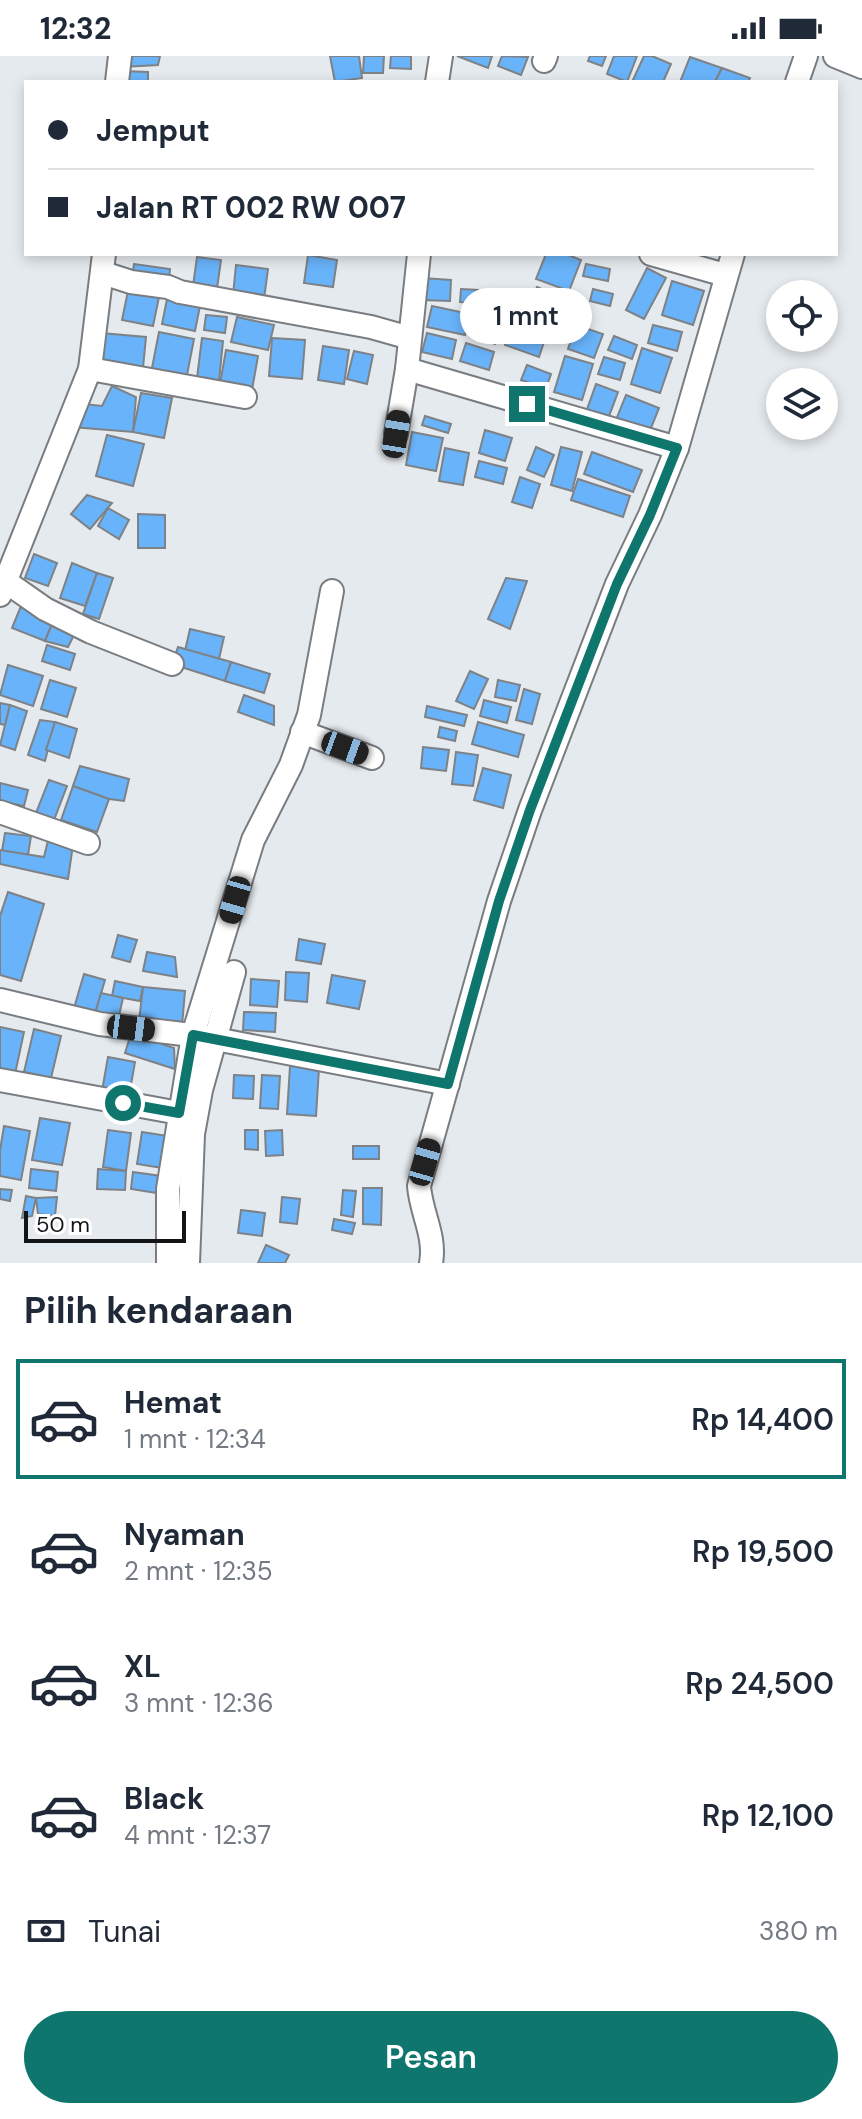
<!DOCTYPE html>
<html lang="id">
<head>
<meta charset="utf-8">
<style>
	body { margin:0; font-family:"DM Sans",sans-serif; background:#f6f6f7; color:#1f2937; height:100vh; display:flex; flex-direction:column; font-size:30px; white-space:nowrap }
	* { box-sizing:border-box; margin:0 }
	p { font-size:26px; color:#747a83 }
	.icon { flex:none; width:44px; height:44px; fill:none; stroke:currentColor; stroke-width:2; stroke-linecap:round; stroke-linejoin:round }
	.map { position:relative; height:1207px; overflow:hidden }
	.panel { display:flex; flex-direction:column; background:#fff; flex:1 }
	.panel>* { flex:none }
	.banner { position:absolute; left:24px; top:24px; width:814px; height:176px; border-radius:0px; box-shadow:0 4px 12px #0003; display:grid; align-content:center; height:176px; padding:0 24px; background:#fff }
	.controls { position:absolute; left:766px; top:224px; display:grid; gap:16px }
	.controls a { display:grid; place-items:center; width:72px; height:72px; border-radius:50%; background:#fff; box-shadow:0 4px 12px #0003; font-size:40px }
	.scale { position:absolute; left:24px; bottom:20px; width:162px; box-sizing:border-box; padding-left:8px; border:4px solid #131416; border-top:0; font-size:22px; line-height:28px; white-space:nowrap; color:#131416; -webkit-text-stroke:6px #fff; paint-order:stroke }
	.end { position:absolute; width:36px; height:36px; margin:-18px; border:10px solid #0f766e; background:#fff; box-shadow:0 0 0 4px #fff }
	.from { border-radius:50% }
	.bubble { position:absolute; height:56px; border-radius:28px; background:#fff; box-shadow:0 4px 12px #0003; font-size:26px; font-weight:600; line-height:56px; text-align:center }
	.car { position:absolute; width:24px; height:48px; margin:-24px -12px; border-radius:10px; box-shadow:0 0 6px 2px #0007; background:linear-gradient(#222 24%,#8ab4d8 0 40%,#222 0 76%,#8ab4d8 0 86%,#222 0) }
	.banner b { display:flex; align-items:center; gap:28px; height:76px; font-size:30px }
	.banner b+b { border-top:2px solid #e0e1e3 }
	.banner i { width:20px; height:20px; background:#1f2937 }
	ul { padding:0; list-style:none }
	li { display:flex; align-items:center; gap:24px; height:120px; margin:0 16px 12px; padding:0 8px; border:4px solid transparent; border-radius:0px }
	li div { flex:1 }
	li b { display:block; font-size:30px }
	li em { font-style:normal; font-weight:600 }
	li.on { border-color:#0f766e }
	li>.icon { width:72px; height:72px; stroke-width:1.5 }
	h2 { padding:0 24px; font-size:36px; line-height:96px }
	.pay { display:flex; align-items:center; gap:20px; height:88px; padding:0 24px; font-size:30px }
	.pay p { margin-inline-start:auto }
	.action { display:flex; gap:16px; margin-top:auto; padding:16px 24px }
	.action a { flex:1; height:92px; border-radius:48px; background:#0f766e; color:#fff; font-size:32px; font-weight:600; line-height:92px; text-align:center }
	.status { display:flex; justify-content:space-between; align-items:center; height:56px; padding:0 40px; background:#fff; direction:ltr }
	.status svg { height:22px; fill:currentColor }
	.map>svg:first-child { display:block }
	.building { fill:#68b3fa; stroke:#7e8286; stroke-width:2 }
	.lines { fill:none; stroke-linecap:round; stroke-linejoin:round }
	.street-casing { stroke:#797d81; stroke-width:26 }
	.street { stroke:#fff; stroke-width:22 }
	.route { stroke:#0f766e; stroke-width:10 }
</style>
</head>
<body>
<div class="status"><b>12:32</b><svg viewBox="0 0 49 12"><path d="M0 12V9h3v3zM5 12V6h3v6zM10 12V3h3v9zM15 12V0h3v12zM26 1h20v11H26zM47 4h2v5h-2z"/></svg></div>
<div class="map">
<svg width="862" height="1207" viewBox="0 0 862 1207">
	<rect width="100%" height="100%" fill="#e5eaee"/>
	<!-- building -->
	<g class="building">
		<polygon points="122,0 160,0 158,9 123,11"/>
		<polygon points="330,0 359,0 362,22 335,26"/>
		<polygon points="364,0 384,0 383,17 363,17"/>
		<polygon points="391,0 411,0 411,13 390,12"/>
		<polygon points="457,0 492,0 488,12"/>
		<polygon points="502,0 528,1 521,19 498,10"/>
		<polygon points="590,0 606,0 602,10 588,5"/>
		<polygon points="614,0 637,0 627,26 607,18"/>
		<polygon points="644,0 652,0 671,8 663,26 632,26"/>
		<polygon points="690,1 722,12 715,26 680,26"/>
		<polygon points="722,12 750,22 748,26 715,26"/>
		<polygon points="122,15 148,16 148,26 122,26"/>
		<polygon points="546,198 566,198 581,204 569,235 536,223"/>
		<polygon points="308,199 337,204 333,231 304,227"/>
		<polygon points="197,201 221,204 217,233 193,230"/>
		<polygon points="134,208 170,213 168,231 131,226"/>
		<polygon points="586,208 610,213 608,225 583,220"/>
		<polygon points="236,209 268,213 264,243 233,239"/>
		<polygon points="647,212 666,222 644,263 626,254"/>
		<polygon points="422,222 451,224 450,245 421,244"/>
		<polygon points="672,225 704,235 693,269 662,259"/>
		<polygon points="537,231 567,244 558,267 527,254"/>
		<polygon points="461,233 478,234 477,247 460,246"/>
		<polygon points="593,233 613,238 610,250 590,245"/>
		<polygon points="128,235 159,241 153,270 122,264"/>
		<polygon points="167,243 200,250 195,275 162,268"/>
		<polygon points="483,249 507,259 495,288 471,278"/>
		<polygon points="432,250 470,258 465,279 427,271"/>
		<polygon points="206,259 227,261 225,277 204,274"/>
		<polygon points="515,259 549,271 539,301 505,289"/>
		<polygon points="237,261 274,269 268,294 231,286"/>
		<polygon points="576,269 603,278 594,302 568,293"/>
		<polygon points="653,269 682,276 677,295 648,287"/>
		<polygon points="159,276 194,283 186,324 151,317"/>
		<polygon points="101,277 146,281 143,312 98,308"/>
		<polygon points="427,277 456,284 452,303 422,296"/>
		<polygon points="614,280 637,289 632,303 608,294"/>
		<polygon points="202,282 223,285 219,325 197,322"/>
		<polygon points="272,282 305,284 302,323 269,320"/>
		<polygon points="466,287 494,296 489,314 460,305"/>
		<polygon points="323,290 349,294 344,328 318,324"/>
		<polygon points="642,292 672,302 660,337 631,328"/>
		<polygon points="226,294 258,300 252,334 220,328"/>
		<polygon points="354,295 373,299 367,328 347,323"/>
		<polygon points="565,300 593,308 582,344 554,336"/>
		<polygon points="604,301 625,307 620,324 598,318"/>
		<polygon points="527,309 551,318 546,332 521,324"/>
		<polygon points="596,328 618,336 608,363 586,356"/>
		<polygon points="112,330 136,341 133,376 72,371 75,347 102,350"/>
		<polygon points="141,337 172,342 164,382 133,376"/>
		<polygon points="626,339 659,352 649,377 616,364"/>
		<polygon points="425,360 451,368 448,377 422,369"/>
		<polygon points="485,374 512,382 505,405 479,397"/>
		<polygon points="412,376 443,382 436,415 406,409"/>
		<polygon points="107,379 144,388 133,430 96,420"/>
		<polygon points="536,391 554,399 544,421 527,414"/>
		<polygon points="561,391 582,396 572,435 551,429"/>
		<polygon points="445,392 469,397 463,429 439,425"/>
		<polygon points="592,396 642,414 633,436 584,418"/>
		<polygon points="479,405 507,412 503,428 475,421"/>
		<polygon points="520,421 540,428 532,452 512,446"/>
		<polygon points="578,423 630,440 623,461 571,444"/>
		<polygon points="87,439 112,447 90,473 71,458"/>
		<polygon points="108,452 129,464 119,483 98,470"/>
		<polygon points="138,458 165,459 165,492 138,492"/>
		<polygon points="34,498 57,507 48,530 25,522"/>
		<polygon points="72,507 97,517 85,550 60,542"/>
		<polygon points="97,517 113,522 99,563 83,558"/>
		<polygon points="506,522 527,525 510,573 488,563"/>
		<polygon points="21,550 54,563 45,585 12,572"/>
		<polygon points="54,563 77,573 68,591 45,585"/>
		<polygon points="190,573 224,581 219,603 185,595"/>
		<polygon points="47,589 75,598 70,614 42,605"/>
		<polygon points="178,591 231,606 225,625 172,608"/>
		<polygon points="231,606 270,618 264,637 225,625"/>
		<polygon points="8,609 43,620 33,650 0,639"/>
		<polygon points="470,615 488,623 474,653 456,645"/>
		<polygon points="50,624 76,632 67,661 41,653"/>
		<polygon points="498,624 520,629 516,645 495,641"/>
		<polygon points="524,633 540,638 532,668 516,664"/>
		<polygon points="244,639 274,650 274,669 238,656"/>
		<polygon points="484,644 511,651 507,667 480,660"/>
		<polygon points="0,647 10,649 6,669 0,668"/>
		<polygon points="10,649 27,655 15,694 0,689"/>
		<polygon points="427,650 467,659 464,670 425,661"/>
		<polygon points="40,664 55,666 45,705 28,699"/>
		<polygon points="55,666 77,673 69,702 46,694"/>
		<polygon points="478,666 524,679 518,701 472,688"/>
		<polygon points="440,671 457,675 455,685 438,681"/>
		<polygon points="423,691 449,694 446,715 421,712"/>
		<polygon points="456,696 478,699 473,730 452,728"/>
		<polygon points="80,710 129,723 124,745 109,743 73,730"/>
		<polygon points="483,712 511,719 503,752 474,744"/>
		<polygon points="49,724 67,730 54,764 36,757"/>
		<polygon points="0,727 28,734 24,750 0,745"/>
		<polygon points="73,730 109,743 97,776 61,764"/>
		<polygon points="5,777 31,780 28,799 2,795"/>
		<polygon points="49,780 73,789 68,823 0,808 0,794 44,801"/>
		<polygon points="8,836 44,848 21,925 0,919 0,860"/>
		<polygon points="118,879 137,884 130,906 112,901"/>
		<polygon points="299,883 325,888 321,908 296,904"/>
		<polygon points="147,896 175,901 177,921 143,915"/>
		<polygon points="286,916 309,917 307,946 285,944"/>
		<polygon points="84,918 105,924 95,958 74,952"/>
		<polygon points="332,919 365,925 359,953 327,947"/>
		<polygon points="251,923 279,925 277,951 250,949"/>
		<polygon points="115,925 143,931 140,945 112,940"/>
		<polygon points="143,931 185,935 182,970 139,965"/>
		<polygon points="101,937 123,942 118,964 95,958"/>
		<polygon points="244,956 276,957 275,976 243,974"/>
		<polygon points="0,971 24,976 15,1018 0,1015"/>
		<polygon points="34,973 61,980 51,1022 24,1016"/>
		<polygon points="131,978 174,992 175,1013 125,997"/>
		<polygon points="108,1001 135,1006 129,1040 102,1035"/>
		<polygon points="290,1010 319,1012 316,1060 287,1058"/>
		<polygon points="234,1019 254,1020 253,1043 233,1042"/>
		<polygon points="262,1019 280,1020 278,1053 260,1052"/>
		<polygon points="40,1062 70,1067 62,1109 32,1104"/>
		<polygon points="4,1070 30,1075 21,1124 0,1120 0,1094"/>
		<polygon points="108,1074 131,1077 126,1115 103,1111"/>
		<polygon points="245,1074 258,1074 258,1094 245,1093"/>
		<polygon points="282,1074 283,1099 266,1100 265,1075"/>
		<polygon points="142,1076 168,1080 163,1112 137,1108"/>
		<rect x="353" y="1090" width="26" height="13"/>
		<polygon points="31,1113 58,1116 56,1135 29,1132"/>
		<polygon points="98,1113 126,1115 125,1134 97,1133"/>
		<polygon points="133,1116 161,1120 163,1138 131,1133"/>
		<polygon points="363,1132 382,1132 381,1169 363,1168"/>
		<polygon points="0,1133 12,1134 10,1145 0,1143"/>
		<polygon points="343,1134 356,1135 353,1161 341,1159"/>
		<polygon points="26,1140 36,1142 32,1160 22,1162"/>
		<polygon points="57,1141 55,1160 38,1158 36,1142"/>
		<polygon points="282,1141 300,1143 297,1168 280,1166"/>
		<polygon points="241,1154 265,1157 262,1180 238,1177"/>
		<polygon points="334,1163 355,1167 352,1178 332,1174"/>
		<polygon points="266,1189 289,1199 285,1207 258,1207"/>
	</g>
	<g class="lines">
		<defs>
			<g id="street">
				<polyline points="835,0 862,11"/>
				<polyline points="544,5 546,0"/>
				<polyline points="117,26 120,0"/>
				<polyline points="437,26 441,0"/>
				<polyline points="797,26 806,0"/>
				<polyline points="651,198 725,219"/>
				<polyline points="103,217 131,226 168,231 180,236 371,271 410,282"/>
				<polyline points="90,313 245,341"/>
				<polyline points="407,313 677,392"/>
				<polyline points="396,378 407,313 419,198"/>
				<polyline points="5,525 45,553 91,576 172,608"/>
				<polyline points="0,539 90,313 104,198"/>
				<polyline points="302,676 372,702"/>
				<polyline points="0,756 88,787"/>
				<polyline points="0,944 100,968 200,980 448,1028"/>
				<polyline points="0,1024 179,1057"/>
				<polyline points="168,1207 168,1133 193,979 253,784 291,709 309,659 332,535"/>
				<polyline points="188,1207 193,1078 201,1034 234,916"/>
				<path d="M431 1207C436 1180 421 1157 419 1130L499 845 530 754 617 528 650 459 677 392 733 198"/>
			</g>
		</defs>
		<!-- street casing -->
		<use href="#street" class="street-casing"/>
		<!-- street -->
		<use href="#street" class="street"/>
	</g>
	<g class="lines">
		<!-- route -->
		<polyline class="route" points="123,1047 179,1057 193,979 448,1028 499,845 530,754 617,528 650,459 677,392 527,348"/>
	</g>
</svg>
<div class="controls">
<a><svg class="icon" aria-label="locate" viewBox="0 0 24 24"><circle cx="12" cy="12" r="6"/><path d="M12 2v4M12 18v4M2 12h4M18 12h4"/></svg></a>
<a><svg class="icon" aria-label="layers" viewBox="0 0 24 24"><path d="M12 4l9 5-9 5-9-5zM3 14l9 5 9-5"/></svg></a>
</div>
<div class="scale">50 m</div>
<i class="end from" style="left:123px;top:1047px"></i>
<i class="end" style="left:527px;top:348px"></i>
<div class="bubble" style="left:460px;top:232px;width:132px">1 mnt</div>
<i class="car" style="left:396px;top:378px;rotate:9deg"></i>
<i class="car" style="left:345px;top:692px;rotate:110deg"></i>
<i class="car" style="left:235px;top:844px;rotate:196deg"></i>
<i class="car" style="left:131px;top:972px;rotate:97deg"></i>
<i class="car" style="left:425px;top:1106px;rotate:16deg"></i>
<div class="banner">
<b><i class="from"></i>Jemput</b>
<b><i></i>Jalan RT 002 RW 007</b>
</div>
</div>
<section class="panel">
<h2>Pilih kendaraan</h2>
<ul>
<li class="on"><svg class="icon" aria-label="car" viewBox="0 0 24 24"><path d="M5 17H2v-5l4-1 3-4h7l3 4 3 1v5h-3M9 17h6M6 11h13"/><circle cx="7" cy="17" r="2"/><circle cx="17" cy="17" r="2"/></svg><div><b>Hemat</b><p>1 mnt · 12:34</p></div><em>Rp 14,400</em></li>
<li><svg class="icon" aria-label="car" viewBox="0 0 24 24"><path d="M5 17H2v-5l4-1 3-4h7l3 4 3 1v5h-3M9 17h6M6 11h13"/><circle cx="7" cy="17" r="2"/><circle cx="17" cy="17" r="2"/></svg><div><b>Nyaman</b><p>2 mnt · 12:35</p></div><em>Rp 19,500</em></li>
<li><svg class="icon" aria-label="car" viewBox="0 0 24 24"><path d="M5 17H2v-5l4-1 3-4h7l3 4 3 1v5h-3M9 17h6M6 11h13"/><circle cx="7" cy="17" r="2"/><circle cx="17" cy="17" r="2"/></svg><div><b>XL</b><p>3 mnt · 12:36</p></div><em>Rp 24,500</em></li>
<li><svg class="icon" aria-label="car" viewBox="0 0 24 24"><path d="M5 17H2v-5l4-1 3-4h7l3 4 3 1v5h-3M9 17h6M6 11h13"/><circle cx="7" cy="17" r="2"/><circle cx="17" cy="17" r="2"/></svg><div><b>Black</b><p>4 mnt · 12:37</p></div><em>Rp 12,100</em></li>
</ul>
<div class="pay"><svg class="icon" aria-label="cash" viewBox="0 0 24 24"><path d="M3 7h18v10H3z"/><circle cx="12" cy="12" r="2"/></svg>Tunai<p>380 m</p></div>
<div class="action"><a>Pesan</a></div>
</section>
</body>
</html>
